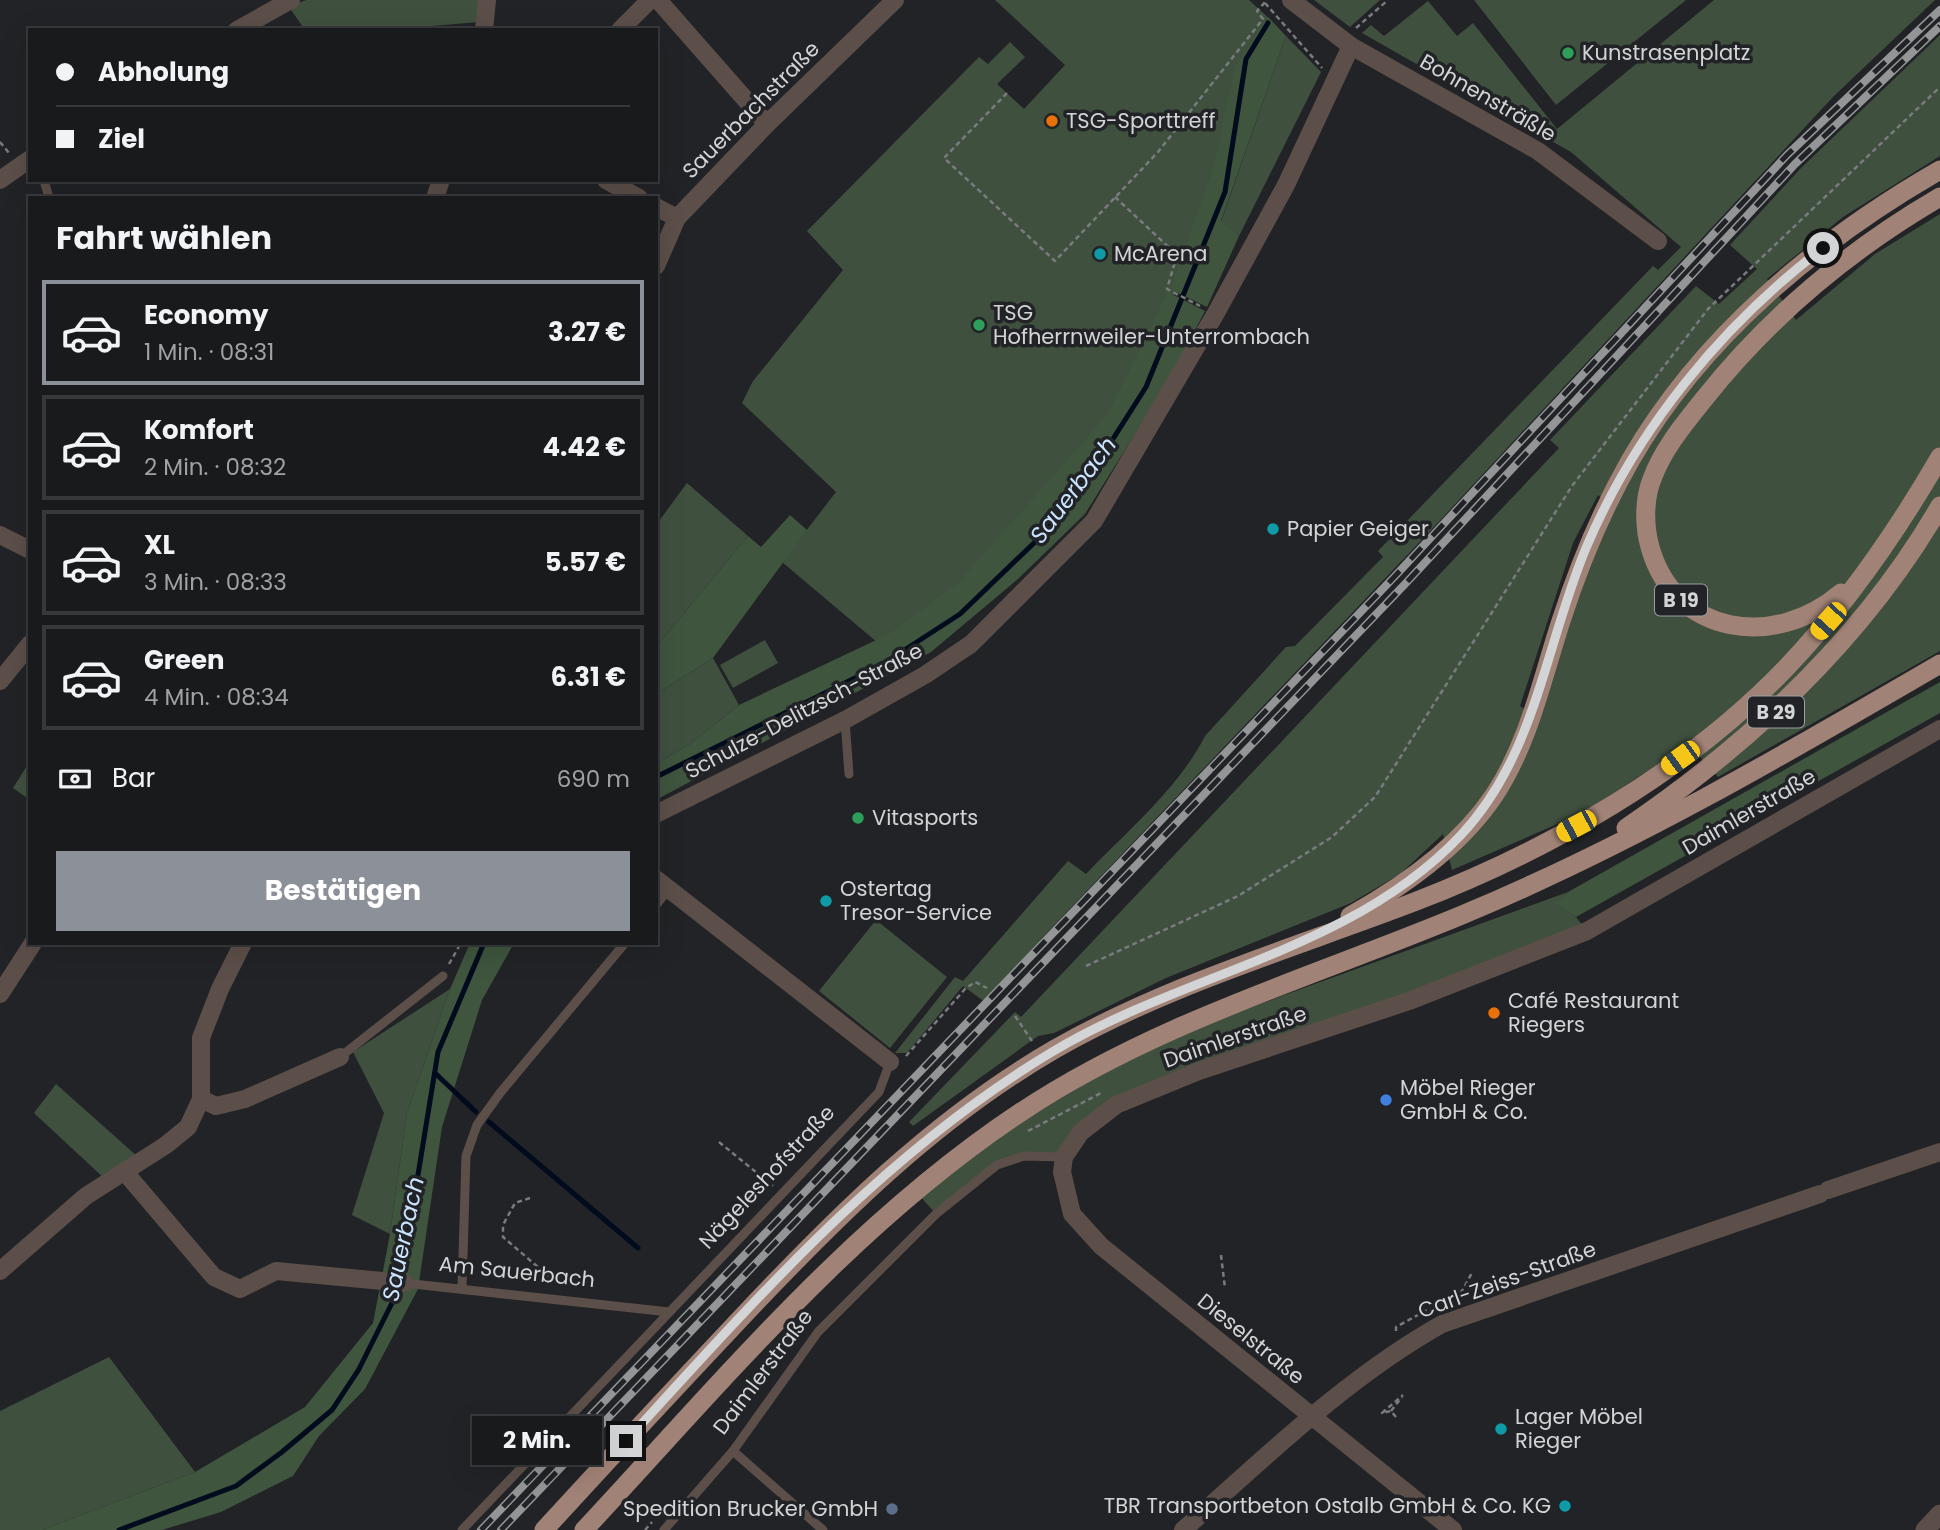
<!DOCTYPE html>
<html lang="de">
<head>
<meta charset="utf-8">
<style>
	body { margin:0; font-family:Poppins,sans-serif; background:#262729; color:#f1f3f6; height:100vh; display:flex; flex-direction:column; font-size:26px; white-space:nowrap }
	* { box-sizing:border-box; margin:0 }
	p { font-size:23px; color:#9fa1a3 }
	.icon { flex:none; width:38px; height:38px; fill:none; stroke:currentColor; stroke-width:2; stroke-linecap:round; stroke-linejoin:round }
	.map { position:relative; flex:1; overflow:hidden }
	.details { position:absolute; left:28px; top:196px; width:630px; height:749px; display:flex; flex-direction:column; background:#191a1c; border-radius:0px; box-shadow:0 7px 28px #0002,0 0 0 2px #37383b }
	.details>* { flex:none }
	.guide { position:absolute; left:28px; top:28px; width:630px; height:154px; border-radius:0px; box-shadow:0 7px 28px #0002,0 0 0 2px #37383b; display:grid; align-content:center; height:154px; padding:0 28px; background:#191a1c }
	.end { position:absolute; width:32px; height:32px; margin:-16px; border:9px solid #d2d4d6; background:#111; box-shadow:0 0 0 4px #111 }
	.from { border-radius:50% }
	.bubble { position:absolute; height:49px; border-radius:0px; background:#191a1c; box-shadow:0 7px 28px #0002,0 0 0 2px #37383b; font-size:23px; font-weight:700; line-height:49px; text-align:center }
	.car { position:absolute; width:21px; height:42px; margin:-21px -10px; border-radius:9px; box-shadow:0 0 5px 2px #0007; background:linear-gradient(#f5c518 24%,#345 0 40%,#f5c518 0 76%,#345 0 86%,#f5c518 0) }
	.guide b { display:flex; align-items:center; gap:24px; height:66px; font-size:26px }
	.guide b+b { border-top:2px solid #37383b }
	.guide i { width:18px; height:18px; background:#f1f3f6 }
	ul { padding:0; list-style:none }
	li { display:flex; align-items:center; gap:21px; height:105px; margin:0 14px 10px; padding:0 14px; border:4px solid #37383b; border-radius:0px }
	li div { flex:1 }
	li b { display:block; font-size:26px }
	li em { font-style:normal; font-weight:700 }
	li.active { border-color:#8c9099 }
	li>.icon { width:63px; height:63px; stroke-width:1.5 }
	h2 { padding:0 28px; font-size:32px; line-height:84px }
	.pay { display:flex; align-items:center; gap:18px; height:77px; padding:0 28px; font-size:26px }
	.pay p { margin-inline-start:auto }
	.cta { display:flex; gap:14px; margin-top:auto; padding:14px 28px }
	.cta a { flex:1; height:80px; border-radius:0px; background:#8c9099; color:#fff; font-size:28px; font-weight:700; line-height:80px; text-align:center }
	.map>svg:first-child { display:block }
	.green { fill:#40503f; fill-rule:evenodd }
	.forest { fill:#3f553e }
	.lines { fill:none; stroke-linecap:round; stroke-linejoin:round }
	.stream { stroke:#000b1d; stroke-width:5 }
	.path { stroke:#797b7e; stroke-width:2.5; stroke-dasharray:5 3.5; stroke-linecap:butt }
	.service { stroke:#5c4f49; stroke-width:9 }
	.minor { stroke:#5c4f49; stroke-width:18 }
	.tertiary { stroke:#5c4f49; stroke-width:19 }
	.trunk { stroke:#a18276; stroke-width:19 }
	.rail-casing { stroke:#939597; stroke-width:8 }
	.rail { stroke:#212326; stroke-width:5; stroke-dasharray:16; stroke-linecap:butt }
	.route { stroke:#d2d4d6; stroke-width:9 }
	.leisure-dot { fill:#2e9e5b; stroke:#212326; stroke-width:2.5 }
	.food-dot { fill:#e8710a; stroke:#212326; stroke-width:2.5 }
	.culture-dot { fill:#0f9aa8; stroke:#212326; stroke-width:2.5 }
	.shop-dot { fill:#3f7fe0; stroke:#212326; stroke-width:2.5 }
	.service-dot { fill:#5c6f8a; stroke:#212326; stroke-width:2.5 }
	.labels { text-anchor:middle; stroke-width:7; stroke-linejoin:round; paint-order:stroke }
	.shield { fill:#212326; stroke:#9d9fa1; stroke-width:2 }
	.shield-label { font-size:19px; font-weight:bold; fill:#d2d4d6 }
	.poi-label { font-size:21px; fill:#d2d4d6; stroke:#212326; text-anchor:start }
	.street-label { font-size:21px; fill:#d2d4d6; stroke:#212326 }
	.water-label { font-size:23px; font-style:italic; fill:#cbe4ff; stroke:#212326 }
</style>
</head>
<body>
<div class="map">
<svg width="1940" height="1530" viewBox="0 0 1940 1530">
	<rect width="100%" height="100%" fill="#212326"/>
	<!-- green -->
	<g class="green">
		<polygon points="306,0 480,0 479,22 432,26 428,30 305,30 289,7"/>
		<polygon points="995,0 1249,0 1272,21 1227,173 1121,414 958,600 884,648 782,562 836,492 742,403 753,381 843,270 807,231 979,57 988,64 1010,42 1025,57 997,84 1024,109 1065,65"/>
		<polygon points="1314,0 1380,0 1350,27"/>
		<polygon points="1474,0 1686,0 1556,105"/>
		<path d="M1714 0H1935L1834 96 1433 528 1043 937 985 1002 963 986 907 1053H895L955 977 963 981 1068 861 1086 874C1126 832 1178 789 1205 736L1286 647 1295 646 1383 557 1378 551 1653 266 1658 270 1681 247 1571 152 1362 33 1371 25 1384 36 1428 1 1457 36 1473 23 1557 129Z"/>
		<path d="M1940 35V156L1843 217 1767 279 1796 320 1875 254 1940 214V651L1718 777 1688 744 1585 812 1452 870 1443 834 1400 874 1351 903 1166 978 1054 1033 1038 1036 913 1126 909 1122 1015 1012 1021 1017 1559 448 1550 440 1696 286 1719 304 1757 269 1730 245 1800 169ZM1598 495 1613 506 1592 551 1537 718 1520 706 1573 543Z"/>
		<polygon points="1286,36 1321,72 1239,236 1221,222"/>
		<polygon points="687,483 748,536 656,647 656,525"/>
		<polygon points="765,640 778,663 733,688 720,665"/>
		<polygon points="713,658 739,705 690,744 656,764 656,694"/>
		<polygon points="30,761 30,800 13,788"/>
		<polygon points="1568,892 1556,903 1576,917 1587,931 1116,1105 1064,1157 1008,1160 936,1214 919,1195 993,1138 1097,1077 1194,1028"/>
		<polygon points="876,920 947,977 890,1048 819,991"/>
		<polygon points="450,989 407,1113 390,1234 352,1215 384,1113 353,1052"/>
		<polygon points="56,1084 138,1157 105,1179 34,1113"/>
		<polygon points="109,1357 195,1472 42,1530 0,1530 0,1411"/>
	</g>
	<!-- forest -->
	<g class="forest">
		<polygon points="1268,17 1286,36 1221,221 1239,236 1207,307 1170,289 1213,169 1235,67"/>
		<polygon points="1168,292 1205,311 1173,373 1085,514 1018,579 931,652 656,800 656,764 690,744 739,705 889,634 958,583 1107,415"/>
		<polygon points="790,515 807,530 713,658 656,694 656,647 748,536 761,547"/>
		<polygon points="1940,682 1940,713 1576,917 1555,903 1568,892"/>
		<polygon points="470,943 514,943 482,1000 442,1127 418,1289 365,1389 319,1436 293,1476 221,1512 162,1530 42,1530 195,1472 305,1407 373,1323 390,1234 407,1113 450,989"/>
	</g>
	<g class="lines">
		<!-- stream -->
		<g class="stream">
			<polyline points="656,777 883,664 960,614 1035,542 1097,464 1146,387 1225,192 1246,59 1268,23"/>
			<polyline points="435,1073 476,1112"/>
			<polyline points="489,1122 638,1248"/>
			<polyline points="119,1530 236,1486 282,1452 332,1410 359,1369 394,1299 402,1273 438,1052 484,943"/>
		</g>
		<!-- path -->
		<g class="path">
			<polyline points="1265,3 1322,68"/>
			<polyline points="1356,28 1388,0"/>
			<polyline points="1007,93 944,158 1055,261 1158,152 1263,19 1257,11 1267,0"/>
			<polyline points="0,142 9,153"/>
			<polyline points="1115,197 1177,255 1167,289 1200,306"/>
			<polyline points="449,964 461,943"/>
			<polyline points="1086,966 1238,896 1332,837 1375,797 1572,486 1708,309 1940,87"/>
			<polyline points="1015,1016 1032,1041"/>
			<polyline points="906,1056 965,989 975,982 987,988"/>
			<polyline points="1028,1131 1103,1092"/>
			<polyline points="719,1142 773,1186"/>
			<polyline points="530,1198 515,1203 503,1225 503,1237 560,1286"/>
			<polyline points="1221,1255 1225,1288"/>
			<polyline points="1396,1331 1396,1327 1462,1291 1473,1271"/>
			<polyline points="1391,1411 1402,1397"/>
			<polyline points="1396,1417 1391,1411 1382,1413 1403,1395"/>
			<polyline points="645,1530 652,1522"/>
		</g>
		<!-- service -->
		<g class="service">
			<polyline points="44,180 49,198"/>
			<polyline points="845,720 849,774"/>
			<polyline points="656,905 669,889"/>
			<polyline points="340,1057 443,976"/>
			<polyline points="404,1283 669,1312"/>
			<polyline points="462,1289 466,1156 477,1125 500,1093 625,943"/>
			<polyline points="733,1451 823,1530"/>
			<polyline points="462,1530 879,1092 890,1062"/>
			<polyline points="664,1530 733,1451 818,1332 936,1214 997,1165 1024,1156 1064,1157"/>
		</g>
		<!-- minor -->
		<g class="minor">
			<polyline points="658,0 767,124"/>
			<polyline points="1291,0 1351,46 1538,151 1658,241"/>
			<polyline points="237,30 291,0"/>
			<polyline points="484,30 487,0"/>
			<polyline points="620,30 650,0"/>
			<polyline points="0,180 30,159"/>
			<polyline points="606,180 639,198"/>
			<polyline points="435,198 441,180"/>
			<polyline points="656,207 677,218"/>
			<polyline points="656,266 677,218 767,124 895,0"/>
			<polyline points="0,535 30,550"/>
			<polyline points="0,681 30,644"/>
			<polyline points="656,814 845,720 925,675 971,644 1094,521 1216,313 1286,185 1351,46"/>
			<polyline points="656,879 890,1062"/>
			<polyline points="0,994 33,943"/>
			<polyline points="201,1099 216,1106 245,1099 340,1057"/>
			<polyline points="124,1171 214,1277 240,1289 276,1271 404,1283"/>
			<polyline points="1828,1190 1940,1152"/>
			<polyline points="0,1271 86,1196 166,1145 188,1127 201,1099 201,1038 220,989 243,943"/>
			<path d="M1183 1530C1266 1457 1346 1378 1442 1324L1820 1194"/>
			<polyline points="1453,1530 1101,1246 1072,1214 1062,1172 1064,1157 1081,1132 1116,1105 1199,1071 1409,1001 1587,931 1940,729"/>
		</g>
		<!-- tertiary -->
		<polyline class="tertiary" points="1925,1530 1940,1514"/>
		<!-- trunk -->
		<g class="trunk">
			<path d="M1841 593C1776 649 1675 637 1650 547 1644 526 1644 499 1652 479 1663 449 1684 424 1704 399 1769 317 1849 250 1940 197"/>
			<path d="M1626 828C1751 743 1863 639 1940 506"/>
			<path d="M1350 916C1404 886 1460 847 1495 794 1529 742 1542 679 1561 621 1579 565 1601 512 1630 461 1701 337 1818 240 1940 170"/>
			<path d="M544 1530C609 1459 675 1388 741 1318 836 1217 934 1119 1055 1049 1167 985 1294 948 1414 902 1549 850 1685 773 1786 668 1847 604 1896 533 1940 457"/>
			<path d="M584 1530C721 1383 852 1224 1021 1112 1157 1022 1313 977 1462 915 1628 846 1784 755 1940 664"/>
		</g>
		<defs>
			<g id="rail">
				<polyline points="481,1530 1396,575 1787,155 1940,10"/>
				<polyline points="501,1530 1406,583 1795,164 1940,26"/>
			</g>
		</defs>
		<!-- rail casing -->
		<use href="#rail" class="rail-casing"/>
		<!-- rail -->
		<use href="#rail" class="rail"/>
	</g>
	<g class="lines">
		<!-- route -->
		<path class="route" d="M626 1441C756 1299 884 1152 1052 1052 1183 973 1352 951 1461 835 1536 755 1545 646 1586 548 1636 430 1721 326 1823 248"/>
	</g>
	<!-- markers -->
	<g class="leisure-dot">
		<circle cx="1568" cy="53" r="7"/>
		<circle cx="979" cy="325" r="7"/>
		<circle cx="858" cy="818" r="7"/>
	</g>
	<g class="food-dot">
		<circle cx="1052" cy="121" r="7"/>
		<circle cx="1494" cy="1013" r="7"/>
	</g>
	<g class="culture-dot">
		<circle cx="1100" cy="254" r="7"/>
		<circle cx="1273" cy="529" r="7"/>
		<circle cx="826" cy="901" r="7"/>
		<circle cx="1501" cy="1429" r="7"/>
		<circle cx="1565" cy="1506" r="7"/>
	</g>
	<circle class="shop-dot" cx="1386" cy="1100" r="7"/>
	<circle class="service-dot" cx="892" cy="1509" r="7"/>
	<g class="labels">
		<!-- shield labels -->
		<g class="shield">
			<rect x="1655" y="584.5" width="52" height="31" rx="5"/>
			<rect x="1748" y="696.5" width="56" height="31" rx="5"/>
		</g>
		<g class="shield-label">
			<text x="1681" y="607">B 19</text>
			<text x="1776" y="719">B 29</text>
		</g>
		<!-- poi labels -->
		<g class="poi-label">
			<text x="1582" y="60">Kunstrasenplatz</text>
			<text x="1066" y="128">TSG-Sporttreff</text>
			<text x="1114" y="261">McArena</text>
			<text x="993" y="320">TSG<tspan x="993" dy="24">Hofherrnweiler-Unterrombach</tspan></text>
			<text x="1287" y="536">Papier Geiger</text>
			<text x="872" y="825">Vitasports</text>
			<text x="840" y="896">Ostertag<tspan x="840" dy="24">Tresor-Service</tspan></text>
			<text x="1508" y="1008">Café Restaurant<tspan x="1508" dy="24">Riegers</tspan></text>
			<text x="1400" y="1095">Möbel Rieger<tspan x="1400" dy="24">GmbH &amp; Co.</tspan></text>
			<text x="1515" y="1424">Lager Möbel<tspan x="1515" dy="24">Rieger</tspan></text>
			<text x="1551" y="1513" text-anchor="end">TBR Transportbeton Ostalb GmbH &amp; Co. KG</text>
			<text x="878" y="1516" text-anchor="end">Spedition Brucker GmbH</text>
		</g>
		<!-- street labels -->
		<g class="street-label">
			<text transform="translate(1488 98) rotate(30)" y="7">Bohnensträßle</text>
			<text transform="translate(751 110) rotate(-45)" y="7">Sauerbachstraße</text>
			<text transform="translate(804 711) rotate(-28)" y="7">Schulze-Delitzsch-Straße</text>
			<text transform="translate(1749 812) rotate(-30)" y="7">Daimlerstraße</text>
			<text transform="translate(1235 1037) rotate(-19)" y="7">Daimlerstraße</text>
			<text transform="translate(767 1177) rotate(-47)" y="7">Nägeleshofstraße</text>
			<text transform="translate(517 1272) rotate(6)" y="7">Am Sauerbach</text>
			<text transform="translate(1507 1280) rotate(-20)" y="7">Carl-Zeiss-Straße</text>
			<text transform="translate(1251 1339) rotate(39)" y="7">Dieselstraße</text>
			<text transform="translate(763 1372) rotate(-53)" y="7">Daimlerstraße</text>
		</g>
		<!-- water labels -->
		<g class="water-label">
			<text transform="translate(1073 490) rotate(-53)" y="8">Sauerbach</text>
			<text transform="translate(403 1239) rotate(-78)" y="8">Sauerbach</text>
		</g>
	</g>
</svg>
<i class="end from" style="left:1823px;top:248px"></i>
<i class="end" style="left:626px;top:1441px"></i>
<div class="bubble" style="left:472px;top:1416px;width:130px">2 Min.</div>
<i class="car" style="left:1828px;top:621px;rotate:222deg"></i>
<i class="car" style="left:1680px;top:758px;rotate:234deg"></i>
<i class="car" style="left:1576px;top:826px;rotate:242deg"></i>
<div class="guide">
<b><i class="from"></i>Abholung</b>
<b><i></i>Ziel</b>
</div>
<section class="details">
<h2>Fahrt wählen</h2>
<ul>
<li class="active"><svg class="icon" aria-label="car" viewBox="0 0 24 24"><path d="M5 17H2v-5l4-1 3-4h7l3 4 3 1v5h-3M9 17h6M6 11h13"/><circle cx="7" cy="17" r="2"/><circle cx="17" cy="17" r="2"/></svg><div><b>Economy</b><p>1 Min. · 08:31</p></div><em>3.27 €</em></li>
<li><svg class="icon" aria-label="car" viewBox="0 0 24 24"><path d="M5 17H2v-5l4-1 3-4h7l3 4 3 1v5h-3M9 17h6M6 11h13"/><circle cx="7" cy="17" r="2"/><circle cx="17" cy="17" r="2"/></svg><div><b>Komfort</b><p>2 Min. · 08:32</p></div><em>4.42 €</em></li>
<li><svg class="icon" aria-label="car" viewBox="0 0 24 24"><path d="M5 17H2v-5l4-1 3-4h7l3 4 3 1v5h-3M9 17h6M6 11h13"/><circle cx="7" cy="17" r="2"/><circle cx="17" cy="17" r="2"/></svg><div><b>XL</b><p>3 Min. · 08:33</p></div><em>5.57 €</em></li>
<li><svg class="icon" aria-label="car" viewBox="0 0 24 24"><path d="M5 17H2v-5l4-1 3-4h7l3 4 3 1v5h-3M9 17h6M6 11h13"/><circle cx="7" cy="17" r="2"/><circle cx="17" cy="17" r="2"/></svg><div><b>Green</b><p>4 Min. · 08:34</p></div><em>6.31 €</em></li>
</ul>
<div class="pay"><svg class="icon" aria-label="cash" viewBox="0 0 24 24"><path d="M3 7h18v10H3z"/><circle cx="12" cy="12" r="2"/></svg>Bar<p>690 m</p></div>
<div class="cta"><a>Bestätigen</a></div>
</section>
</div>
</body>
</html>
